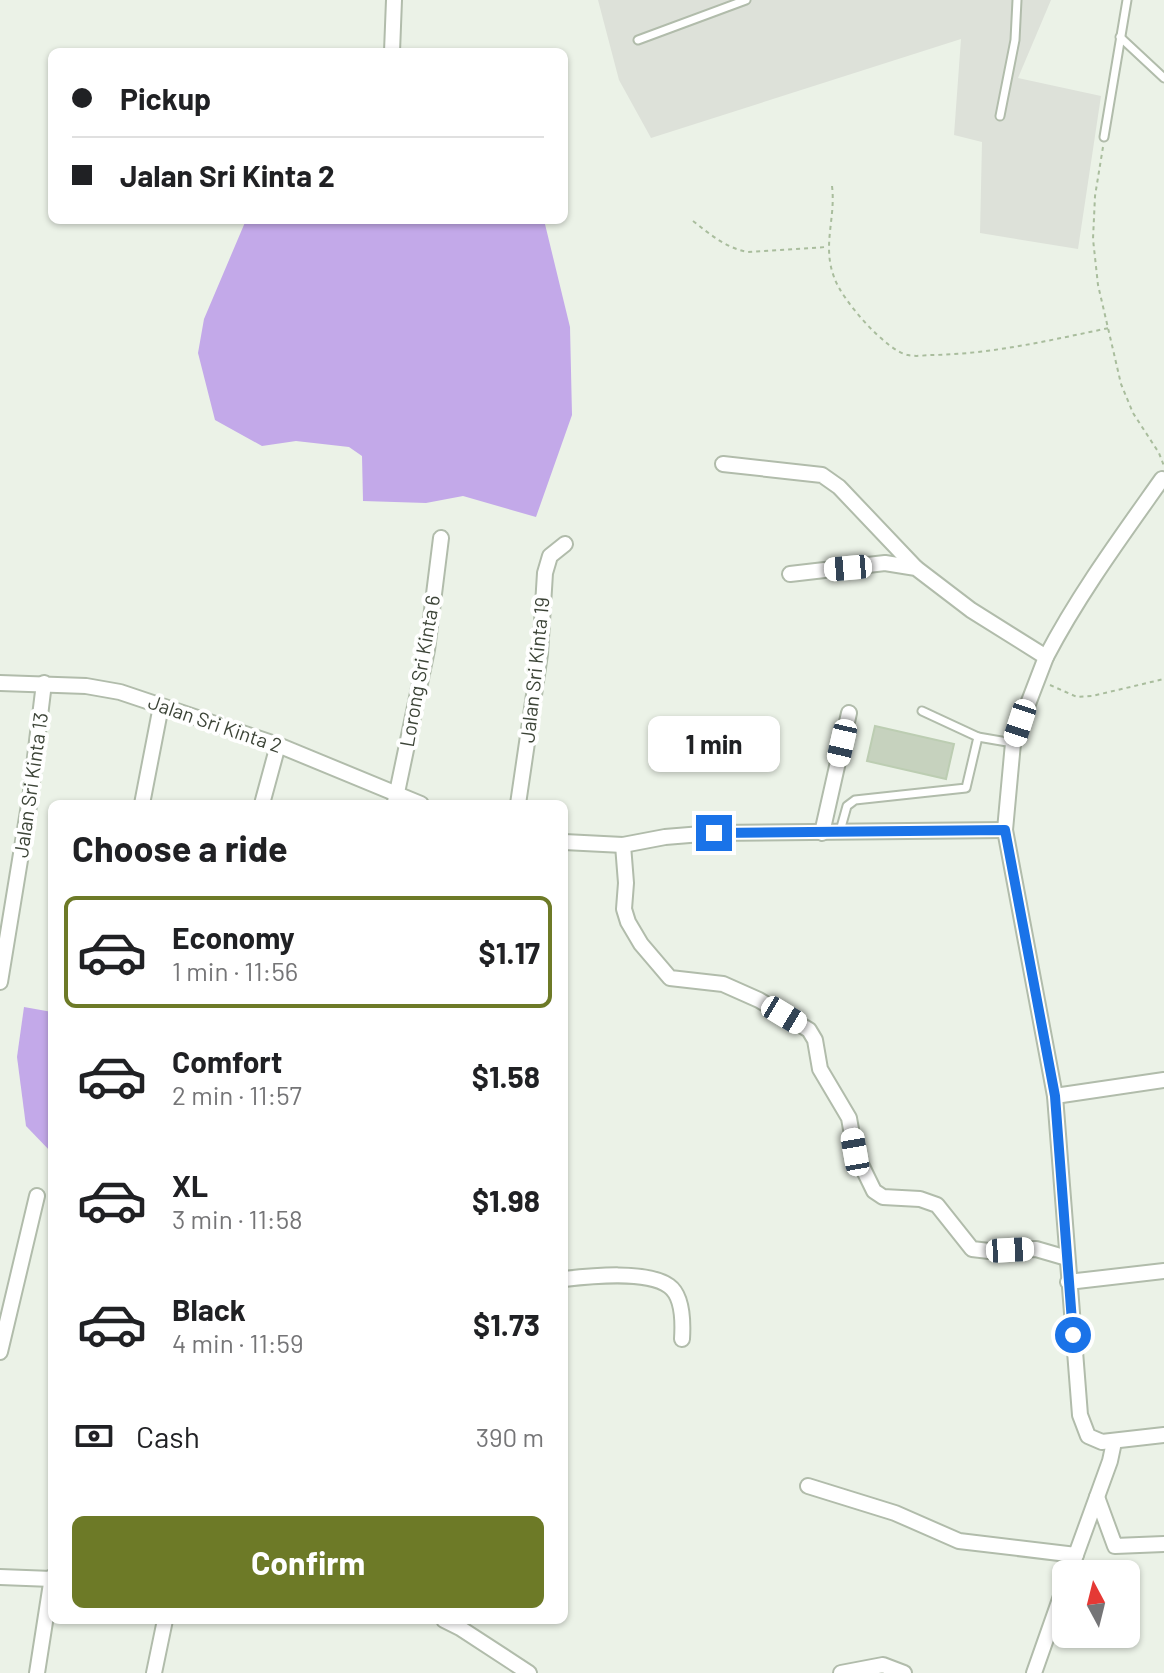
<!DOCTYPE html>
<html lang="en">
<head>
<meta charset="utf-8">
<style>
	body { margin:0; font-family:Barlow,sans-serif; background:#f2f2f2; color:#202124; height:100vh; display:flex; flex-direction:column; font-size:30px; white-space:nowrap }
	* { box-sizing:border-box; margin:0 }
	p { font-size:26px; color:#757577 }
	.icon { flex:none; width:44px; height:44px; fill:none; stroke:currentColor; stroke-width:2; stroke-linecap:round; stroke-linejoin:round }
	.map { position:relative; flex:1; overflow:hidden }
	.panel { position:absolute; left:48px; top:800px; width:520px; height:824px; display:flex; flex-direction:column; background:#fff; border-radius:12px; box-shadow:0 2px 6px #0004 }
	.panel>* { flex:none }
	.banner { position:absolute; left:48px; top:48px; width:520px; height:176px; border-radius:12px; box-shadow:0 2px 6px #0004; display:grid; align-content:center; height:176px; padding:0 24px; background:#fff }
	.needle { width:52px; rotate:353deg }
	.fabs { position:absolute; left:1052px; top:1560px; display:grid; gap:16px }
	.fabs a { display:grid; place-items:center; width:88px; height:88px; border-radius:12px; background:#fff; box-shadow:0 2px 6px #0004; font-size:40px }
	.end { position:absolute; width:36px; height:36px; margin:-18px; border:10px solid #1a73e8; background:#fff; box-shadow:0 0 0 4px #fff }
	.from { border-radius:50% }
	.bubble { position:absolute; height:56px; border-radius:12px; background:#fff; box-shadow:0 2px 6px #0004; font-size:26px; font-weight:700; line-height:56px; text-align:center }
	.car { position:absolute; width:24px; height:48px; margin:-24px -12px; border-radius:10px; box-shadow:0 0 6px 2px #0007; background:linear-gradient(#fff 24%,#345 0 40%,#fff 0 76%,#345 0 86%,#fff 0) }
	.banner b { display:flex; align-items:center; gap:28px; height:76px; font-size:30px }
	.banner b+b { border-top:2px solid #e0e0e0 }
	.banner i { width:20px; height:20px; background:#202124 }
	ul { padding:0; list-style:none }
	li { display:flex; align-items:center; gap:24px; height:112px; margin:0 16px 12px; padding:0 8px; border:4px solid transparent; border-radius:12px }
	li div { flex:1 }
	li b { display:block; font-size:30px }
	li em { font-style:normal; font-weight:700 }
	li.current { border-color:#6d7a27 }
	li>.icon { width:72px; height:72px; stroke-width:1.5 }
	h2 { padding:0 24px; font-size:36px; line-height:96px }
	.pay { display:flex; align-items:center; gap:20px; height:88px; padding:0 24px; font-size:30px }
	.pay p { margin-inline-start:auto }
	.button { display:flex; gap:16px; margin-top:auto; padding:16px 24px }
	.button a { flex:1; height:92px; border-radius:12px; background:#6d7a27; color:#fff; font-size:32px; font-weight:700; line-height:92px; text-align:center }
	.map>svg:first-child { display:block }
	.industrial { fill:#dde1d9 }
	.water { fill:#c3a9e9 }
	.building { fill:#c6d2be; stroke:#bccdb2; stroke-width:2 }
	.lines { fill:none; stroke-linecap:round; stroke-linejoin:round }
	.service-casing { stroke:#b1bcab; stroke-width:11 }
	.minor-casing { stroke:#b1bcab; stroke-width:18 }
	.path { stroke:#a9bd9d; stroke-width:2; stroke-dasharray:4 4; stroke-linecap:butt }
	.service { stroke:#fff; stroke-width:7 }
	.minor { stroke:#fff; stroke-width:14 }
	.route { stroke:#1a73e8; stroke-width:10 }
	.labels { text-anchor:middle; stroke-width:8; stroke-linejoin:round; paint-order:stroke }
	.street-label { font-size:20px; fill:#3c4437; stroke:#fff }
</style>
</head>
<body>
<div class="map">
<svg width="1164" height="1673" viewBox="0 0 1164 1673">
	<rect width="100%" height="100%" fill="#ebf2e7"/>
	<!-- industrial -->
	<polygon class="industrial" points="598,0 1051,0 1018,78 1101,96 1078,249 980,233 982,142 954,135 961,39 651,138 619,80"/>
	<!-- water -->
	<g class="water">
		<polygon points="246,220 544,220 570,327 572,415 536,517 463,496 426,503 363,501 362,456 349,447 296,441 262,446 215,420 198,353 204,319"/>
		<polygon points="24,1007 52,1012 52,1153 26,1126 17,1057"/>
	</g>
	<!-- building -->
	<polygon class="building" points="875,726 954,744 946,779 867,761"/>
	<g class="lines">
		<defs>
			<g id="service">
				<polyline points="1120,37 1164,78"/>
				<polyline points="638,40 746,0"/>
				<polyline points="1000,116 1015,40 1017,0"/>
				<polyline points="1104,137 1127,0"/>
				<polyline points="978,737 1013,743"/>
				<polyline points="840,831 847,806 855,800 966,788 978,737 922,711"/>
			</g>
			<g id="minor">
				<polyline points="392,52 394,0"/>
				<polyline points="723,464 822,475 839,487 916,568"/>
				<polyline points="790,574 885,563 916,568 971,610 1046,657 1013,743 1005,830 1055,1096 1080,1415 1088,1436 1102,1442 1164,1435"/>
				<path d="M1046 657C1079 594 1121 537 1162 479"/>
				<polyline points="0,683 86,686 120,692 278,745 421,804"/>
				<polyline points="395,802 427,650 441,538"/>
				<polyline points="142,804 161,706"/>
				<polyline points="262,804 278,745"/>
				<polyline points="518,804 540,654 545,573 550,556 565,544"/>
				<polyline points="822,833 849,713"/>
				<polyline points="564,842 623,845 665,837 714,833 1005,830"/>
				<polyline points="623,845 626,883 624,909 628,922 641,944 670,978 723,984 759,1000 809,1030 815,1040 820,1069 849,1118 855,1152 874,1191 883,1197 920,1199 937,1205 972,1249 989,1251 1036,1249 1067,1258"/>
				<polyline points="0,982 30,799 44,683"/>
				<polyline points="1055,1096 1164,1080"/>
				<path d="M564 1279C591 1276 647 1270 669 1286 683 1296 683 1323 682 1339"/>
				<polyline points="1068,1282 1164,1271"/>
				<polyline points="0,1352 37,1196"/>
				<polyline points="808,1486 895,1513 959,1541 1076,1555"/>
				<polyline points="1097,1497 1115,1546 1164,1544"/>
				<polyline points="1069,1574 1110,1461 1114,1442"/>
				<polyline points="0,1577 52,1579"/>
				<polyline points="444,1620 460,1628 529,1673"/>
				<polyline points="37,1673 52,1577"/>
				<polyline points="154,1673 165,1620"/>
				<polyline points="841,1673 883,1665 904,1673"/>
				<polyline points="1034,1673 1066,1582"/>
			</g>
		</defs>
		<!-- service casing -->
		<use href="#service" class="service-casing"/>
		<!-- minor casing -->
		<use href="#minor" class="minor-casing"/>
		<!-- path -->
		<g class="path">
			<polyline points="1103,147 1095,196 1093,239 1098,285 1121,384 1133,413 1159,453 1164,466"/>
			<path d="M832 186C836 218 822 245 834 277 841 299 886 351 908 355 916 357 925 355 933 355 992 354 1051 340 1109 328"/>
			<path d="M693 221C711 235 726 248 748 252L826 247"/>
			<polyline points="1050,685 1077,697 1092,696 1164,679"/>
		</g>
		<!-- service -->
		<use href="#service" class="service"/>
		<!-- minor -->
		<use href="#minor" class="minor"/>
	</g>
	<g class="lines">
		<!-- route -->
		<polyline class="route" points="714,833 1005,830 1055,1096 1073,1335"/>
	</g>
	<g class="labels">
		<!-- street labels -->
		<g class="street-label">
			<text transform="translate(535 670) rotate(-84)" y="7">Jalan Sri Kinta 19</text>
			<text transform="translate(420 671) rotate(-80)" y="7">Lorong Sri Kinta 6</text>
			<text transform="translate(215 724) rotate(19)" y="7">Jalan Sri Kinta 2</text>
			<text transform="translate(31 785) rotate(-82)" y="7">Jalan Sri Kinta 13</text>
		</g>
	</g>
</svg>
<div class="fabs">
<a><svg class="needle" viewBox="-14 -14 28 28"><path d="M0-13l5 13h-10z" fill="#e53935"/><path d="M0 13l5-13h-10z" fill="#757577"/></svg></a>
</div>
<i class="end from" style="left:1073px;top:1335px"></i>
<i class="end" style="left:714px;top:833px"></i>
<div class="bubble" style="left:648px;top:716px;width:132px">1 min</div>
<i class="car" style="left:848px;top:568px;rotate:265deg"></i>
<i class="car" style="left:1020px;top:723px;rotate:198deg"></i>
<i class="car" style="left:842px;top:743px;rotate:193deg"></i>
<i class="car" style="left:784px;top:1015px;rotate:121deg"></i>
<i class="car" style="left:855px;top:1152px;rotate:350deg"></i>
<i class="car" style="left:1010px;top:1250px;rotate:87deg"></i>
<div class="banner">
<b><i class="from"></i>Pickup</b>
<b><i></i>Jalan Sri Kinta 2</b>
</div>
<section class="panel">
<h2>Choose a ride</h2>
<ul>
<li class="current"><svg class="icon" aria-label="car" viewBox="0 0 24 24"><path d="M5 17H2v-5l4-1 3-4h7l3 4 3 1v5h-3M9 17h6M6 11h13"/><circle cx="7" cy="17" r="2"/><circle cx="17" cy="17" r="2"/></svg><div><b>Economy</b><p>1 min · 11:56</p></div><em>$1.17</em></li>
<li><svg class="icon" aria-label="car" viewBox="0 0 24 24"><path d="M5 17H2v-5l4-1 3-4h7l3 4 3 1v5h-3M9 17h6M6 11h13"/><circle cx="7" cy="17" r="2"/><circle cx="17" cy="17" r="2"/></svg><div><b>Comfort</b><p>2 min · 11:57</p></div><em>$1.58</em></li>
<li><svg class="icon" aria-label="car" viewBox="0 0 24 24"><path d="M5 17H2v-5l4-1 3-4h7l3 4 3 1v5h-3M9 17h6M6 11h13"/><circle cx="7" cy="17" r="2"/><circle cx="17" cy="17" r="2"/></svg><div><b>XL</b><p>3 min · 11:58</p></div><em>$1.98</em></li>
<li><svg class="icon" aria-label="car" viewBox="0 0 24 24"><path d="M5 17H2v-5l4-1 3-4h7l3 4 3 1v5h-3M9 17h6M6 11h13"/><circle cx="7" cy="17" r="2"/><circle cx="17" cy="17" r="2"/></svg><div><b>Black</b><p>4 min · 11:59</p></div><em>$1.73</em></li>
</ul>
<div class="pay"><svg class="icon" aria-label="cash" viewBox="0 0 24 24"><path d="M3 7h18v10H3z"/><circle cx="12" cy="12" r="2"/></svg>Cash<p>390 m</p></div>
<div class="button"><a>Confirm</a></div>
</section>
</div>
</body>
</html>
